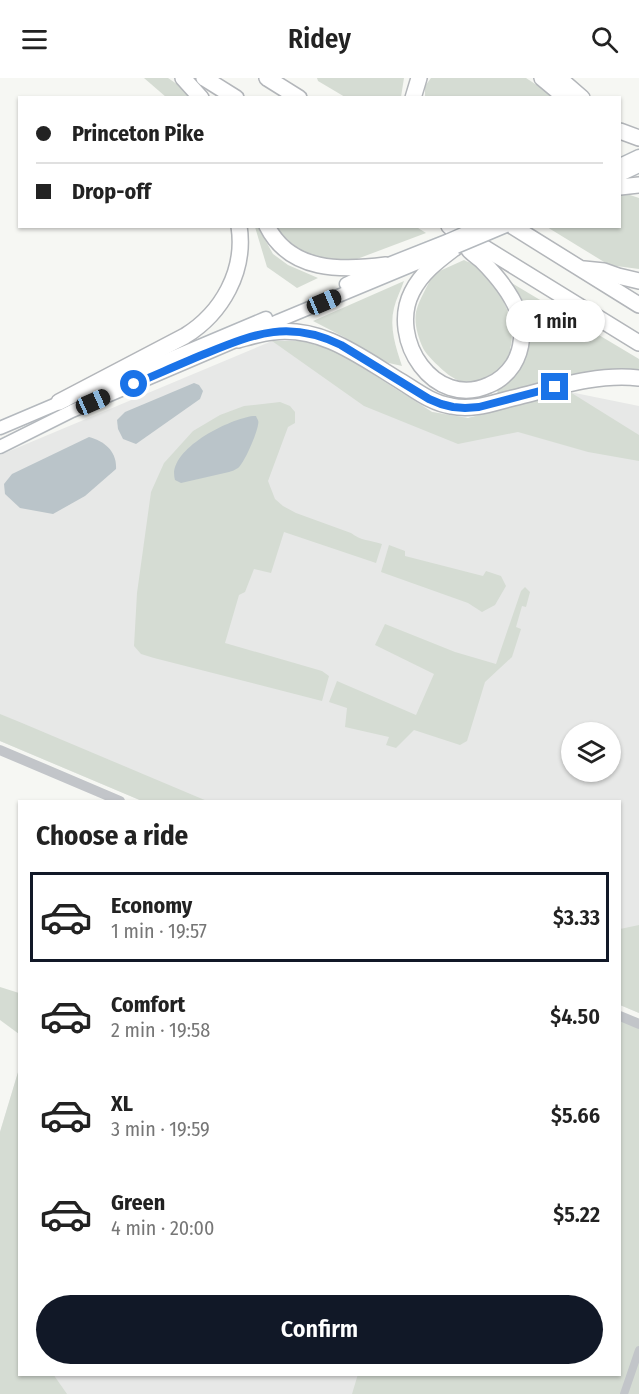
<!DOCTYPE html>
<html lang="en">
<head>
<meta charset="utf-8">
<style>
	body { margin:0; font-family:"Fira Sans Condensed",sans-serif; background:#f2f2f2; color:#222; height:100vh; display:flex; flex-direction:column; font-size:22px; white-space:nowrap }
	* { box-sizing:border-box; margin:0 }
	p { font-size:20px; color:#767676 }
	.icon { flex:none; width:33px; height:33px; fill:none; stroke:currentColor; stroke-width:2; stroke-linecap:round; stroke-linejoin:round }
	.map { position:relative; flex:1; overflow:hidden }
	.details { position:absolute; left:18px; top:722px; width:603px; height:576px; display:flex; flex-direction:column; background:#fff; border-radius:0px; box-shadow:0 2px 4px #0004 }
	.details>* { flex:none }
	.top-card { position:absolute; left:18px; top:18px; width:603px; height:132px; border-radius:0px; box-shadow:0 2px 4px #0004; display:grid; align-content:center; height:132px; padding:0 18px; background:#fff }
	.controls { position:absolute; left:561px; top:644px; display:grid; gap:12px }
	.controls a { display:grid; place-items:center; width:60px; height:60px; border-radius:50%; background:#fff; box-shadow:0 2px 4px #0004; font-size:30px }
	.end { position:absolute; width:27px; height:27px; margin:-14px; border:8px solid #1a73e8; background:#fff; box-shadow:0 0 0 3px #fff }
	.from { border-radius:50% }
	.bubble { position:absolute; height:42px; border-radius:21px; background:#fff; box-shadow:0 2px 4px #0004; font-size:20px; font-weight:600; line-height:42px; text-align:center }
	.car { position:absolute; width:18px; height:36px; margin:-18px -9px; border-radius:8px; box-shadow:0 0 4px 2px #0007; background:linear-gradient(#222 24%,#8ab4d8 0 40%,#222 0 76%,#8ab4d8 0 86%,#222 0) }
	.top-card b { display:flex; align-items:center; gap:21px; height:57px; font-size:22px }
	.top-card b+b { border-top:2px solid #e0e0e0 }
	.top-card i { width:15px; height:15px; background:#222 }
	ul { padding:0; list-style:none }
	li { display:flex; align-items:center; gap:18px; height:90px; margin:0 12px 9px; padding:0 6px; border:3px solid transparent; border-radius:0px }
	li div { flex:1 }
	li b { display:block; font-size:22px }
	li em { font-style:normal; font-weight:600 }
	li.current { border-color:#111827 }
	li>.icon { width:54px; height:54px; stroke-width:1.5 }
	h2 { padding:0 18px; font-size:27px; line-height:72px }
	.primary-button { display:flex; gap:12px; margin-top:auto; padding:12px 18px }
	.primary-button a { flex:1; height:69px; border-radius:36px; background:#111827; color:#fff; font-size:24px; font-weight:600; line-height:69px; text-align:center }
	header { display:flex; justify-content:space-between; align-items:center; height:78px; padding:0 18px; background:#fff; font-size:27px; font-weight:600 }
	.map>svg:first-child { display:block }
	.built { fill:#e7e8e7; fill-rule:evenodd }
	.green { fill:#d5dcd3 }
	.water { fill:#bac4c9 }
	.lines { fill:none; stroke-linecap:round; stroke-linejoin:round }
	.secondary-casing { stroke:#b4b9be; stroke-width:15 }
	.motorway-casing { stroke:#b3b6ba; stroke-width:18 }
	.minor { stroke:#c2c5c9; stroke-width:8 }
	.tertiary { stroke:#c2c5c9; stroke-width:10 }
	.secondary { stroke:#fff; stroke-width:12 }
	.motorway { stroke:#fff; stroke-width:15 }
	.secondary-bridge-casing { stroke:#b4b9be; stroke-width:15; stroke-linecap:butt }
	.secondary-bridge { stroke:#fff; stroke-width:12 }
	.route { stroke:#1a73e8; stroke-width:8 }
</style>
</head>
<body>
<header><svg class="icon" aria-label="menu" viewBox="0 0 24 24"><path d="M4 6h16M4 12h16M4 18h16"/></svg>Ridey<svg class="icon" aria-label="search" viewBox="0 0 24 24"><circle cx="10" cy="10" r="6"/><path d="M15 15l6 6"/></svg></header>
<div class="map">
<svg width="639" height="1316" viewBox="0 0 639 1316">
	<rect width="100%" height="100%" fill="#f6f7f3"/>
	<!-- built -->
	<g class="built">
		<path d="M272 263H304L413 321 432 334 468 340 570 314 639 328V935L620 927V723H142L0 663V377ZM572 654H610V693H572Z"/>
		<polygon points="19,991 20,1296 620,1296 639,1316 0,1316 0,1054"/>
	</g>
	<!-- green -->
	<g class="green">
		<polygon points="144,0 168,0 196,19 166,19"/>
		<polygon points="317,0 404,0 401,19 345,19 318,3"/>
		<polygon points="431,0 526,0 555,19 425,19 425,8"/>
		<polygon points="624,115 639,120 639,191 609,187 547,149 620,148 620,116"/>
		<polygon points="415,148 426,155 349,184 325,182 300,173 282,156 277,149"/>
		<polygon points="255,149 258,149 273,176 288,187 318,200 297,210 267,189"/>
		<path d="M464 182C470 185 480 188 484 192 494 202 505 224 509 237 518 266 506 306 470 305 465 305 456 302 452 299 445 295 426 277 423 270 418 259 414 246 416 234 419 221 428 208 433 196Z"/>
		<path d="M404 203C401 212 396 221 394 230 389 249 396 270 402 288L380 283 344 259 313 243Z"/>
		<polygon points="510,204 639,281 639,295 497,317 498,310 522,285"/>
		<polygon points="272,263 304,263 338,274 432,334 468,340 570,314 639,357 639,383 588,374 518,354 458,366 364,328"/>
		<path d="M280 324 290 328 295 334V345L288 349 268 403 275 421 283 428 296 435 351 455C361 463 370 462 382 466L376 485 284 454 271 495 254 491 245 514 239 517 225 565 322 593 329 598 322 623 154 580 141 576 134 568 137 515 151 414 164 385 193 353 220 337 244 328Z"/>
		<polygon points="389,467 405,473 405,478 483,498 486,493 501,498 506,508 495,527 482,534 468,525 381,494"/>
		<polygon points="525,509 530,514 526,529 522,528 516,549 521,551 512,579 485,604 467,663 460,667 414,652 396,670 386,667 389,659 345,649 347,630 329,624 337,603 416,637 434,596 375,567 385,546 455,574 496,586 521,513"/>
		<polygon points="0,636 22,645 207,723 142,723 0,663"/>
		<polygon points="639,847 639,935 620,927 620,851"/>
		<polygon points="0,909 19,915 19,956 0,942"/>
		<polygon points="620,939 639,947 639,1316 352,1316 358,1296 620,1296"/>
		<polygon points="19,991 20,1296 53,1296 67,1316 0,1316 0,1054"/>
	</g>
	<!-- water -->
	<g class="water">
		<polygon points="194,305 199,307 203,313 200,321 136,366 123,361 118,351 117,342 125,334"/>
		<path d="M253 338H256C258 343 259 342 258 347 257 355 244 386 238 390 235 392 232 393 229 394L181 405 175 402C166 372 229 341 253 338Z"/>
		<path d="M89 359C104 363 117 373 116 391L85 418 53 436 20 430 5 416 4 406 12 396Z"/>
	</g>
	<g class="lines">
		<defs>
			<g id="secondary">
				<polyline points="620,87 639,78"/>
				<polyline points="620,97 639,88"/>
				<polyline points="346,206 386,187 449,162"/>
				<polyline points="100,310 266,240"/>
				<polyline points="0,350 66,322"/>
				<polyline points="0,369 72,333 238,262 278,243 444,174"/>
			</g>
			<g id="motorway">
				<polyline points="183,0 201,20"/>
				<polyline points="204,0 236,20"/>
				<polyline points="267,0 299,20"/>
				<polyline points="542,0 566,20"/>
				<polyline points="559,0 582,20"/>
				<polyline points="413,20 419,0"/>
				<polyline points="620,53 639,60"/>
				<polyline points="620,109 639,107"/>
				<path d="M267 148C290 194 342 193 386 187"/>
				<polyline points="449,148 639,265"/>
				<polyline points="512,148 639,227"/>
				<path d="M456 169C439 182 422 194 412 214 388 261 434 332 489 307 499 303 507 296 513 287 523 271 524 251 518 234 511 215 495 196 481 182 477 179 473 176 470 173 465 167 462 160 458 154"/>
				<polyline points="584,191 604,193 618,198 639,203"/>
				<path d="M238 262C249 259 261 255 273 254 323 248 362 280 402 304 418 314 432 325 451 328 472 333 493 325 513 320 554 310 596 295 639 300"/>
				<path d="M59 324 185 258C222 235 246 193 239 148"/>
			</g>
		</defs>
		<!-- secondary casing -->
		<use href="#secondary" class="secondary-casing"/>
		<!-- motorway casing -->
		<use href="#motorway" class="motorway-casing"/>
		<!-- minor -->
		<polyline class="minor" points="624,1316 639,1272"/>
		<!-- tertiary -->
		<g class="tertiary">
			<polyline points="0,672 120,723"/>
			<polyline points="620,938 639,946"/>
		</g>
		<!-- secondary -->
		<use href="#secondary" class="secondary"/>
		<!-- motorway -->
		<use href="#motorway" class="motorway"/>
		<defs>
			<g id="secondary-bridge">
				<polyline points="449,162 481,148"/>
				<polyline points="456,169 506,148"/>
			</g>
		</defs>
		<!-- secondary-bridge casing -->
		<use href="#secondary-bridge" class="secondary-bridge-casing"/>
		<!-- secondary-bridge -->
		<use href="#secondary-bridge" class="secondary-bridge"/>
	</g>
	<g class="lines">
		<!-- route -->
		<path class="route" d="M134 306C158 296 182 285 207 275 256 255 290 242 341 267L429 321 441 326 453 329 465 330 479 329 555 309"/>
	</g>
</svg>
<div class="controls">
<a><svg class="icon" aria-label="layers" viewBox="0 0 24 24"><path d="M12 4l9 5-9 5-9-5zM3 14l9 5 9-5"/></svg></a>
</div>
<i class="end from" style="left:134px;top:306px"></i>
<i class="end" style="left:555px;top:309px"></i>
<div class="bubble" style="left:506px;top:222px;width:99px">1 min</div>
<i class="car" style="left:324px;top:224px;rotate:67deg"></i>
<i class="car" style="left:93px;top:324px;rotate:66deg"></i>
<div class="top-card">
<b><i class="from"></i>Princeton Pike</b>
<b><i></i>Drop-off</b>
</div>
<section class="details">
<h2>Choose a ride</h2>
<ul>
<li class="current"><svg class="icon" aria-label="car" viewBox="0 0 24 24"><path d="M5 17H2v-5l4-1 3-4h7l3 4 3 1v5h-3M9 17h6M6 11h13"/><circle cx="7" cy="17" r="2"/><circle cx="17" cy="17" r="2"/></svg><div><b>Economy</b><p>1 min · 19:57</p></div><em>$3.33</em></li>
<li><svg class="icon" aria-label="car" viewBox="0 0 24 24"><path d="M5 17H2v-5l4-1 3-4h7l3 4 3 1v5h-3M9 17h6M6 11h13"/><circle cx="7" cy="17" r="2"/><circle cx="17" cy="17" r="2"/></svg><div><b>Comfort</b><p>2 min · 19:58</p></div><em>$4.50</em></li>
<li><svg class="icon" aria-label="car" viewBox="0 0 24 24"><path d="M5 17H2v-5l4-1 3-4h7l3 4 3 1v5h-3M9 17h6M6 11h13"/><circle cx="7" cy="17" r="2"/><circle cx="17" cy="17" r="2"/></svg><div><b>XL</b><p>3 min · 19:59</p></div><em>$5.66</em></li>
<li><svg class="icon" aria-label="car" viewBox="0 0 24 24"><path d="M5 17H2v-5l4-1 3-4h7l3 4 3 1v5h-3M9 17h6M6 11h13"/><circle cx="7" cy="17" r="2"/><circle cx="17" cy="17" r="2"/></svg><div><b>Green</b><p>4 min · 20:00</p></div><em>$5.22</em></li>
</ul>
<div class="primary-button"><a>Confirm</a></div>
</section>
</div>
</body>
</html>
